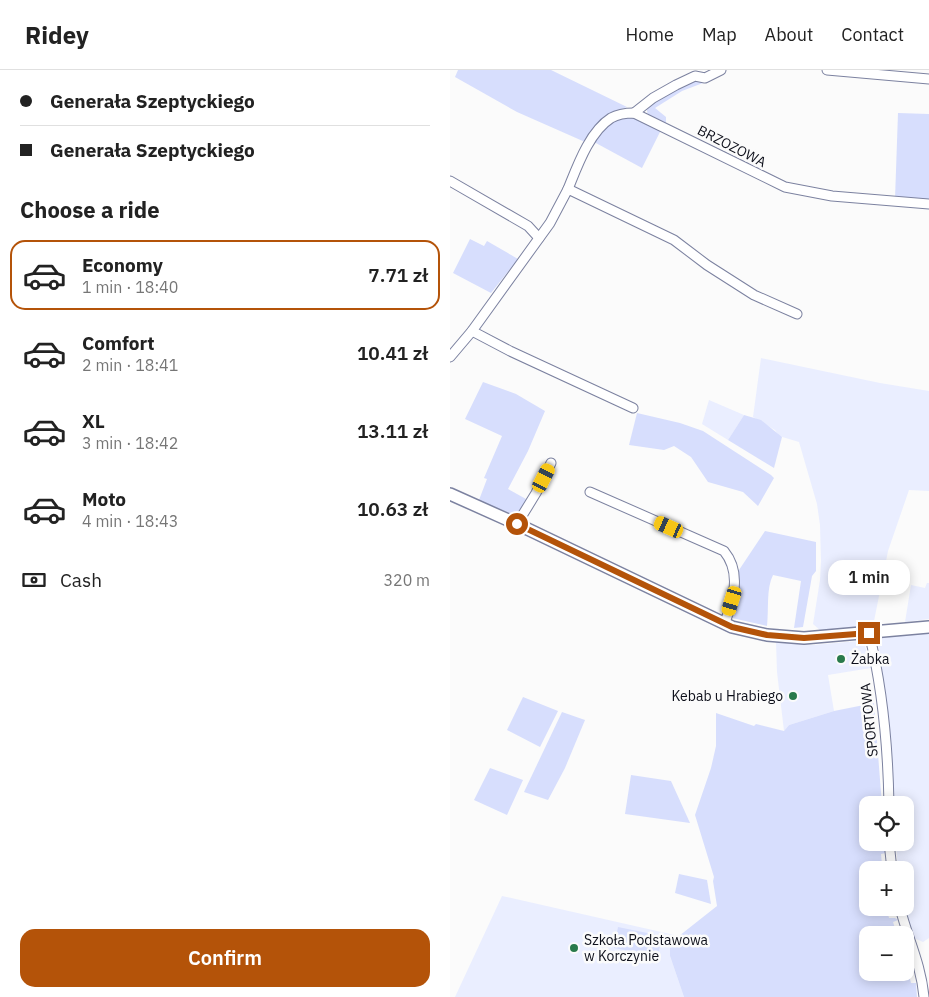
<!DOCTYPE html>
<html lang="en">
<head>
<meta charset="utf-8">
<style>
	body { margin:0; font-family:"IBM Plex Sans",sans-serif; background:#f6f6f6; color:#222; height:100vh; display:flex; flex-direction:column; font-size:19px; white-space:nowrap }
	* { box-sizing:border-box; margin:0 }
	p { font-size:16px; color:#767676 }
	.icon { flex:none; width:28px; height:28px; fill:none; stroke:currentColor; stroke-width:2; stroke-linecap:round; stroke-linejoin:round }
	.map { position:relative; flex:1; overflow:hidden }
	.details { display:flex; flex-direction:column; background:#fff; width:450px }
	.details>* { flex:none }
	.banner { display:grid; align-content:center; height:110px; padding:0 20px; background:#fff }
	.fabs { position:absolute; left:409px; top:726px; display:grid; gap:10px }
	.fabs a { display:grid; place-items:center; width:55px; height:55px; border-radius:10px; background:#fff; box-shadow:0 2px 12px #0003; font-size:25px }
	.end { position:absolute; width:22px; height:22px; margin:-11px; border:6px solid #b45309; background:#fff; box-shadow:0 0 0 2px #fff }
	.from { border-radius:50% }
	.bubble { position:absolute; height:35px; border-radius:15px; background:#fff; box-shadow:0 2px 12px #0003; font-size:16px; font-weight:600; line-height:35px; text-align:center }
	.car { position:absolute; width:15px; height:30px; margin:-15px -8px; border-radius:6px; box-shadow:0 0 4px 1px #0007; background:linear-gradient(#f5c518 24%,#345 0 40%,#f5c518 0 76%,#345 0 86%,#f5c518 0) }
	.banner b { display:flex; align-items:center; gap:18px; height:48px; font-size:19px }
	.banner b+b { border-top:1px solid #e0e0e0 }
	.banner i { width:12px; height:12px; background:#222 }
	ul { padding:0; list-style:none }
	li { display:flex; align-items:center; gap:15px; height:70px; margin:0 10px 8px; padding:0 10px; border:2px solid transparent; border-radius:15px }
	li div { flex:1 }
	li b { display:block; font-size:19px }
	li em { font-style:normal; font-weight:600 }
	li.selected { border-color:#b45309 }
	li>.icon { width:45px; height:45px; stroke-width:1.5 }
	h2 { padding:0 20px; font-size:22px; line-height:60px }
	.pay { display:flex; align-items:center; gap:12px; height:55px; padding:0 20px; font-size:19px }
	.pay p { margin-inline-start:auto }
	.primary-button { display:flex; gap:10px; margin-top:auto; padding:10px 20px }
	.primary-button a { flex:1; height:58px; border-radius:15px; background:#b45309; color:#fff; font-size:20px; font-weight:600; line-height:58px; text-align:center }
	header { display:flex; align-items:center; gap:30px; box-sizing:border-box; height:70px; padding:0 25px; background:#fff; border-bottom:1px solid #e0e0e0 }
	header strong { font-size:24px }
	nav { display:flex; gap:28px; margin-inline-start:auto; font-size:18px }
	main { display:flex; flex:1; min-height:0 }
	.map>svg:first-child { display:block }
	.built { fill:#eaeeff }
	.green { fill:#d7defd }
	.lines { fill:none; stroke-linecap:round; stroke-linejoin:round }
	.minor-casing { stroke:#7c82a0; stroke-width:11 }
	.major-casing { stroke:#7c82a0; stroke-width:14 }
	.minor { stroke:#fff; stroke-width:9 }
	.major { stroke:#fff; stroke-width:11 }
	.route { stroke:#b45309; stroke-width:6 }
	.poi-dot { fill:#297a4b; stroke:#fbfbfb; stroke-width:2 }
	.labels { text-anchor:middle; stroke-width:5; stroke-linejoin:round; paint-order:stroke }
	.street-label { font-size:14px; fill:#0d0f1a; stroke:#fbfbfb }
	.poi-label { font-size:14px; fill:#0d0f1a; stroke:#fbfbfb; text-anchor:start }
</style>
</head>
<body>
<header>
<strong>Ridey</strong>
<nav><a>Home</a><a>Map</a><a>About</a><a>Contact</a></nav>
</header>
<main>
<section class="details">
<div class="banner">
<b><i class="from"></i>Generała Szeptyckiego</b>
<b><i></i>Generała Szeptyckiego</b>
</div>
<h2>Choose a ride</h2>
<ul>
<li class="selected"><svg class="icon" aria-label="car" viewBox="0 0 24 24"><path d="M5 17H2v-5l4-1 3-4h7l3 4 3 1v5h-3M9 17h6M6 11h13"/><circle cx="7" cy="17" r="2"/><circle cx="17" cy="17" r="2"/></svg><div><b>Economy</b><p>1 min · 18:40</p></div><em>7.71 zł</em></li>
<li><svg class="icon" aria-label="car" viewBox="0 0 24 24"><path d="M5 17H2v-5l4-1 3-4h7l3 4 3 1v5h-3M9 17h6M6 11h13"/><circle cx="7" cy="17" r="2"/><circle cx="17" cy="17" r="2"/></svg><div><b>Comfort</b><p>2 min · 18:41</p></div><em>10.41 zł</em></li>
<li><svg class="icon" aria-label="car" viewBox="0 0 24 24"><path d="M5 17H2v-5l4-1 3-4h7l3 4 3 1v5h-3M9 17h6M6 11h13"/><circle cx="7" cy="17" r="2"/><circle cx="17" cy="17" r="2"/></svg><div><b>XL</b><p>3 min · 18:42</p></div><em>13.11 zł</em></li>
<li><svg class="icon" aria-label="car" viewBox="0 0 24 24"><path d="M5 17H2v-5l4-1 3-4h7l3 4 3 1v5h-3M9 17h6M6 11h13"/><circle cx="7" cy="17" r="2"/><circle cx="17" cy="17" r="2"/></svg><div><b>Moto</b><p>4 min · 18:43</p></div><em>10.63 zł</em></li>
</ul>
<div class="pay"><svg class="icon" aria-label="cash" viewBox="0 0 24 24"><path d="M3 7h18v10H3z"/><circle cx="12" cy="12" r="2"/></svg>Cash<p>320 m</p></div>
<div class="primary-button"><a>Confirm</a></div>
</section>
<div class="map">
<svg width="479" height="927" viewBox="0 0 479 927">
	<rect width="100%" height="100%" fill="#fbfbfb"/>
	<!-- built -->
	<g class="built">
		<polygon points="311,288 430,313 479,321 479,421 459,420 438,481 423,556 371,561 363,554 370,510 371,491 370,455 367,434 349,372 329,366 325,360 303,347"/>
		<polygon points="259,330 294,345 278,370 252,354"/>
		<polygon points="477,513 479,513 479,549 455,552 461,515 475,518"/>
		<polygon points="479,563 479,868 473,872 464,868 454,838 455,800 448,800 446,773 455,772 455,735 444,735 438,643 428,574 430,568"/>
		<polygon points="408,571 415,576 421,598 378,605 384,641 339,655 334,661 327,602 326,572 363,575"/>
		<polygon points="52,826 229,866 220,870 220,886 234,927 5,927"/>
	</g>
	<!-- green -->
	<g class="green">
		<path d="M8 0H101L177 37C155 45 148 52 135 72L67 42 5 7Z"/>
		<polygon points="250,10 253,13 232,21 205,38 216,47 216,53 198,46 197,41 198,35 240,12"/>
		<polygon points="448,43 479,44 479,132 445,129"/>
		<path d="M175 46 186 48 211 60 192 98 144 72C153 60 160 50 175 46Z"/>
		<polygon points="20,169 34,176 37,171 68,189 41,223 3,203"/>
		<polygon points="33,312 66,324 95,341 78,381 58,419 76,429 66,447 29,430 37,409 34,408 52,366 15,349"/>
		<polygon points="187,343 230,353 253,361 321,405 324,408 308,436 293,422 258,412 241,387 224,376 214,380 179,375"/>
		<polygon points="294,345 311,350 332,367 324,398 278,370"/>
		<path d="M315 461 366 472V501L362 506 353 557 344 558 351 511 323 505C316 519 319 539 317 556L282 548 286 532 289 500Z"/>
		<polygon points="73,627 108,641 90,677 57,660"/>
		<polygon points="424,633 432,735 418,735 418,772 435,773 436,783 431,784 432,795 437,796 435,800 418,800 418,838 445,838 444,841 438,844 439,848 445,848 448,850 443,852 447,865 418,865 418,902 455,902 455,891 461,913 466,913 467,927 234,927 220,886 220,869 229,866 267,836 263,811 264,807 245,745 261,698 266,676 266,643 304,656 306,654 334,661 339,655 384,641"/>
		<polygon points="112,642 135,650 115,698 98,730 74,722"/>
		<polygon points="40,698 73,710 57,745 24,730"/>
		<polygon points="181,705 221,711 240,753 175,744"/>
		<polygon points="229,804 257,810 261,834 225,823"/>
		<polygon points="168,857 212,866 208,886 164,878"/>
	</g>
	<g class="lines">
		<defs>
			<g id="minor">
				<polyline points="377,0 479,9"/>
				<polyline points="184,43 203,28 226,15 245,6 255,8 271,0"/>
				<polyline points="0,111 78,156 89,168"/>
				<path d="M118 119C127 97 139 62 161 48 168 44 175 43 184 43L335 117 382 126 479 134"/>
				<polyline points="22,261 60,281 183,338"/>
				<polyline points="0,287 22,261 100,153 118,119 224,170 257,195 304,225 347,244"/>
				<path d="M140 422 274 481C292 503 283 529 275 553"/>
				<polyline points="67,454 86,423 101,393"/>
				<path d="M419 563C433 620 438 676 439 735"/>
				<polyline points="439,772 442,800"/>
				<path d="M450 838C458 869 471 894 474 927"/>
			</g>
			<polyline id="major" points="0,424 67,454 282,557 317,565 354,568 479,557"/>
		</defs>
		<!-- minor casing -->
		<use href="#minor" class="minor-casing"/>
		<!-- major casing -->
		<use href="#major" class="major-casing"/>
		<!-- minor -->
		<use href="#minor" class="minor"/>
		<!-- major -->
		<use href="#major" class="major"/>
	</g>
	<g class="lines">
		<!-- route -->
		<polyline class="route" points="67,454 282,557 317,565 354,568 419,563"/>
	</g>
	<!-- markers -->
	<g class="poi-dot">
		<circle cx="391" cy="589" r="5"/>
		<circle cx="343" cy="626" r="5"/>
		<circle cx="124" cy="878" r="5"/>
	</g>
	<g class="labels">
		<!-- street labels -->
		<g class="street-label">
			<text transform="translate(282 76) rotate(27)" y="5">BRZOZOWA</text>
			<text transform="translate(419 650) rotate(-96)" y="5">SPORTOWA</text>
		</g>
		<!-- poi labels -->
		<g class="poi-label">
			<text x="401" y="594">Żabka</text>
			<text x="333" y="631" text-anchor="end">Kebab u Hrabiego</text>
			<text x="134" y="875">Szkoła Podstawowa<tspan x="134" dy="16">w Korczynie</tspan></text>
		</g>
	</g>
</svg>
<div class="fabs">
<a><svg class="icon" aria-label="locate" viewBox="0 0 24 24"><circle cx="12" cy="12" r="6"/><path d="M12 2v4M12 18v4M2 12h4M18 12h4"/></svg></a>
<a>+</a>
<a>−</a>
</div>
<i class="end from" style="left:67px;top:454px"></i>
<i class="end" style="left:419px;top:563px"></i>
<div class="bubble" style="left:378px;top:490px;width:82px">1 min</div>
<i class="car" style="left:94px;top:408px;rotate:27deg"></i>
<i class="car" style="left:219px;top:457px;rotate:294deg"></i>
<i class="car" style="left:282px;top:531px;rotate:197deg"></i>
</div>
</main>
</body>
</html>
